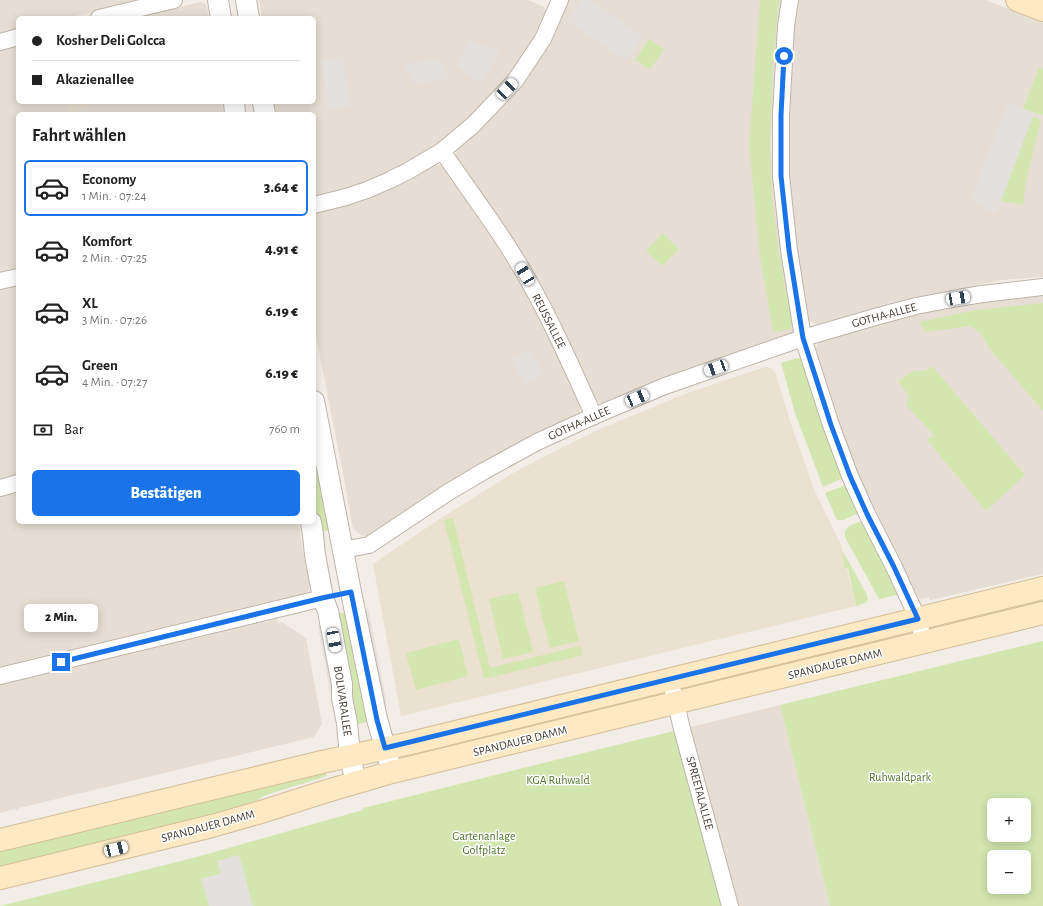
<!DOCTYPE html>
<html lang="de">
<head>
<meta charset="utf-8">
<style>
	body { margin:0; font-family:"Alegreya Sans",sans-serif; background:#f6f6f6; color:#222; height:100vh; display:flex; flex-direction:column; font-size:15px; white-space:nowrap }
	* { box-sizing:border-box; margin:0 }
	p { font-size:13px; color:#767676 }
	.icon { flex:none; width:22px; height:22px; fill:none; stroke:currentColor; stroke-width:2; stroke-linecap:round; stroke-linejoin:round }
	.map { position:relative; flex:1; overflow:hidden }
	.drawer { position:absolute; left:16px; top:112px; width:300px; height:412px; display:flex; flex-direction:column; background:#fff; border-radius:6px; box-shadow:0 2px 10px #0003 }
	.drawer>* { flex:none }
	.banner { position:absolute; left:16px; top:16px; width:300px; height:88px; border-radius:6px; box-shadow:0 2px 10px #0003; display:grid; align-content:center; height:88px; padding:0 16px; background:#fff }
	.controls { position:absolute; left:987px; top:798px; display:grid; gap:8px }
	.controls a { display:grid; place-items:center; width:44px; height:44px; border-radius:6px; background:#fff; box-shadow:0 2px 10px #0003; font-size:20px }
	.end { position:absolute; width:18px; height:18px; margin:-9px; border:5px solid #1a73e8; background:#fff; box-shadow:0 0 0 2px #fff }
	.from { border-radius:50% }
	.bubble { position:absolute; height:28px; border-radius:6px; background:#fff; box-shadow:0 2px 10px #0003; font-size:13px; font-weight:800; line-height:28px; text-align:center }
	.car { position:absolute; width:12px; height:24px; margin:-12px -6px; border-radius:5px; box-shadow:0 0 3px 1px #0007; background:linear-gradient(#fff 24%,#345 0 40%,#fff 0 76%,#345 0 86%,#fff 0) }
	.banner b { display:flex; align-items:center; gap:14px; height:38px; font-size:15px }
	.banner b+b { border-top:1px solid #e0e0e0 }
	.banner i { width:10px; height:10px; background:#222 }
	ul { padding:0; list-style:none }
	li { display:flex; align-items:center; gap:12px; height:56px; margin:0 8px 6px; padding:0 8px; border:2px solid transparent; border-radius:6px }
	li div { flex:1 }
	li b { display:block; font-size:15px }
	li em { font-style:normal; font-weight:800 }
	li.on { border-color:#1a73e8 }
	li>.icon { width:36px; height:36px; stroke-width:1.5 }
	h2 { padding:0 16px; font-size:18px; line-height:48px }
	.pay { display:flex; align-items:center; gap:10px; height:44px; padding:0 16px; font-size:15px }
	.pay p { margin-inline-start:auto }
	.action { display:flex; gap:8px; margin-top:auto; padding:8px 16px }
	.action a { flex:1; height:46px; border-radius:6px; background:#1a73e8; color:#fff; font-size:16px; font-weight:800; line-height:46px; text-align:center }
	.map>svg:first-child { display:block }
	.residential { fill:#e6ded4 }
	.education { fill:#ebe1d0 }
	.green { fill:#d3e6af; fill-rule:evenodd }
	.parking { fill:#e3e0de }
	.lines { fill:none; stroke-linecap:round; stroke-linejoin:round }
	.minor-casing { stroke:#beb4a8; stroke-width:18 }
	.tertiary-casing { stroke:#beb4a8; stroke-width:22 }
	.secondary-casing { stroke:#d5be98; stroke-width:24 }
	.minor { stroke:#fff; stroke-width:16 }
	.tertiary { stroke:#fff; stroke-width:20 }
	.secondary { stroke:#fdeac5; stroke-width:22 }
	.route { stroke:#1a73e8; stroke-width:5 }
	.labels { text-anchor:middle; stroke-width:3; stroke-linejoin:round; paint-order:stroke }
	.street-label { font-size:12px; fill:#453d35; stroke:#fff }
	.park-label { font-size:12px; fill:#4e752a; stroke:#fff }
</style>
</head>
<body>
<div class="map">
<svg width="1043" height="906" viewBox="0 0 1043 906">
	<rect width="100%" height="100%" fill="#f2ede6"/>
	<!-- residential -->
	<g class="residential">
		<polygon points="0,0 143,0 68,18 18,18 18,30 0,34"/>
		<polygon points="259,0 528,0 544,7 546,11 547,14 545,21 528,50 508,76 481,107 448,137 419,156 388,173 347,190 314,199 314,114 276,114 275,102 314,102 314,18 262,18"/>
		<polygon points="569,0 781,0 775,61 771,144 774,198 782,260 794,323 794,329 791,335 606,403 602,403 597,401 594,397 456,160 455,155 456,150 460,143 550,40 564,13"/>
		<polygon points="797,0 986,0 1043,23 1043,277 1002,280 941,292 894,301 819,324 813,323 808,320 801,295 788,181 787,112 792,34"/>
		<polygon points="200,2 205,4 207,7 209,18 136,18"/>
		<polygon points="18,46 18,102 222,102 224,114 18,114 18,270 0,275 0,51"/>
		<polygon points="437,165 443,167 447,171 496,239 557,347 580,404 580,409 579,413 577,416 371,535 366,536 361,535 354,530 352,525 344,478 314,326 314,212 432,166"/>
		<polygon points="18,284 18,476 0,480 0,288"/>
		<polygon points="1043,296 1043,574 930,600 929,597 922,599 919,598 876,515 847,451 815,351 817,345 821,341 829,338 936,310 1010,298"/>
		<polygon points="18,489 18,522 298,522 307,573 310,584 309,589 306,594 300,597 0,670 0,493"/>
		<polygon points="277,618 278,623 282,622 306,638 322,724 314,737 19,808 17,811 15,809 0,813 0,684"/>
		<polygon points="780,705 830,906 730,906 682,729"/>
	</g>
	<!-- education -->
	<g class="education">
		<polygon points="68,102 101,102 88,105 88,108 70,112"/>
		<polygon points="765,367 771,368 775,372 792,427 814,489 842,547 844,568 847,568 856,606 401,716 373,564 438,520 513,473 571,443 605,427 685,394"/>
	</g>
	<!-- green -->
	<g class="green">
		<polygon points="760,0 779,0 773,62 770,143 772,198 779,254 792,325 791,329 777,332 773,331 760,257 749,145"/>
		<polygon points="649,39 664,49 650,70 635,60"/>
		<polygon points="1039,67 1043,69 1043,115 1034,113 1023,109"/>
		<polygon points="1033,116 1041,120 1026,181 1023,205 1001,201"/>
		<polygon points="663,233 679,249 662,266 646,251"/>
		<polygon points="1043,303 1043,411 990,349 981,334 971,326 926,332 919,322 976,310"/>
		<polygon points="802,357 843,478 823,487 795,413 782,366 781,363 783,362"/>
		<polygon points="932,366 1025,475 986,511 927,440 934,435 906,405 909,396 898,381 913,371 925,371"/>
		<polygon points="314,434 335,529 318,533 314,514"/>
		<polygon points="846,485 859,513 843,520 837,520 825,493"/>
		<polygon points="453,518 490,668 580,646 583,655 484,679 444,520"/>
		<path d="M862 521 879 555 900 594 880 599H879L846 539C842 526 852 525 862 521Z"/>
		<polygon points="842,551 849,562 867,595 868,601 865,603 856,606 848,568 844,568"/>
		<polygon points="564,581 579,641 550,648 535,588"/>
		<polygon points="518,592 533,652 503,659 489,599"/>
		<polygon points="1043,597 1043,605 947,628 945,621"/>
		<polygon points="350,611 371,721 354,725 333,615"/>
		<polygon points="887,634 889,643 695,690 693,681"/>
		<polygon points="459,639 468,676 416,690 406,653"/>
		<path d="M1043 641V906H830L780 705ZM994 805H1024V835H994ZM994 857H1024V887H994Z"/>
		<polygon points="653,690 655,700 413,759 411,749"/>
		<polygon points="682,729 730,906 0,906 193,858 363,810 363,808 527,767"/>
		<polygon points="325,769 327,776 266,795 238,811 0,871 0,847"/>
	</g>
	<!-- parking -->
	<g class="parking">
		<polygon points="581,0 590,0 643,36 626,61 567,21"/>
		<polygon points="469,40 484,47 485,44 500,51 481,85 457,65"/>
		<polygon points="342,57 351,106 330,110 321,61"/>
		<polygon points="439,59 449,79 414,84 404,64"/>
		<polygon points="1008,102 1034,113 996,213 987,211 982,204 970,200"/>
		<polygon points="974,285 975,290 836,323 835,319 894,301"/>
		<polygon points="529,349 544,374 525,385 511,360"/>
		<polygon points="368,607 387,705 379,717 360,618"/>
		<polygon points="326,617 339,686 331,697 318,626"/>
		<polygon points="239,855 253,906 209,906 201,879 221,873 217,861"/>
	</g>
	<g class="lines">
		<defs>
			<g id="minor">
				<polyline points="790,0 786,26 781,115 781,176 789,250 803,338 831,425 850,476 867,514 894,567 918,619 924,642"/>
				<polyline points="99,18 174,0"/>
				<polyline points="0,42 18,37"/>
				<path d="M442 151C473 196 506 239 532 287 556 329 574 373 594 416"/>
				<polyline points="314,205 346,197 367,190 390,180 408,171 442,151 473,125 515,81 543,39 560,0"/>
				<polyline points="0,281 18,277"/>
				<polyline points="0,488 18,483"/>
				<polyline points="343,550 369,545 447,493 484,471 537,442 594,416 665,386 803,338 875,317 916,306 958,298 982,294 1043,287"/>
				<polyline points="0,676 323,598"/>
				<polyline points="670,679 682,729 730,906"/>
			</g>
			<g id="tertiary">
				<polyline points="218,0 221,18"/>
				<polyline points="246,0 249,18"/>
				<polyline points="234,102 235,114"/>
				<polyline points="263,102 265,114"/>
				<polyline points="314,401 351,592 377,719 392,772"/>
				<polyline points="311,522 313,535 315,555 323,598 328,611 342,684 342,698 347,723 350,756 356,783"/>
			</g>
			<g id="secondary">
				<polyline points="1017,0 1043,10"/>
				<polyline points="0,840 322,762 411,743 1043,588"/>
				<polyline points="0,878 212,826 261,812 327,791 392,772 1043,613"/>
			</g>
		</defs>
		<!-- minor casing -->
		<use href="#minor" class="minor-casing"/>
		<!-- tertiary casing -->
		<use href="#tertiary" class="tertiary-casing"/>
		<!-- secondary casing -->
		<use href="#secondary" class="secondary-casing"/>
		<!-- minor -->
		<use href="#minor" class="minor"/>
		<!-- tertiary -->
		<use href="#tertiary" class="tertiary"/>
		<!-- secondary -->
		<use href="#secondary" class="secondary"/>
	</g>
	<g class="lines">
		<!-- route -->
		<polyline class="route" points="61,662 322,598 351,592 377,720 385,748 918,619 894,567 867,514 850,476 831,425 803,338 789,250 781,176 781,115 784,56"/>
	</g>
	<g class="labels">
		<!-- street labels -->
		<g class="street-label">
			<text transform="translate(884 315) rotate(-15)" y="4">GOTHA-ALLEE</text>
			<text transform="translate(549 321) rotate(63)" y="4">REUSSALLEE</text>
			<text transform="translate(579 423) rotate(-24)" y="4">GOTHA-ALLEE</text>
			<text transform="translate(835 664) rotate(-14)" y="4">SPANDAUER DAMM</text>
			<text transform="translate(343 701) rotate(82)" y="4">BOLIVARALLEE</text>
			<text transform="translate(520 741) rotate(-14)" y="4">SPANDAUER DAMM</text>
			<text transform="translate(700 793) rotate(75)" y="4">SPREETALALLEE</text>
			<text transform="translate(208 826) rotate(-15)" y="4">SPANDAUER DAMM</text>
		</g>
		<!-- park labels -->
		<g class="park-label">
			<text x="900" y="781">Ruhwaldpark</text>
			<text x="558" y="784">KGA Ruhwald</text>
			<text x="484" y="840">Gartenanlage<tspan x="484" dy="14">Golfplatz</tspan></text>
		</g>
	</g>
</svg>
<div class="controls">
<a>+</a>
<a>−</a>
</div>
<i class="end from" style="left:784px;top:56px"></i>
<i class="end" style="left:61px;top:662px"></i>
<div class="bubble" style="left:24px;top:604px;width:74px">2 Min.</div>
<i class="car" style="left:507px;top:89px;rotate:44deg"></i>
<i class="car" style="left:525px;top:274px;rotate:329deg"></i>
<i class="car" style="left:958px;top:298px;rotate:80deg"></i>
<i class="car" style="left:716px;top:368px;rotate:250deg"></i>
<i class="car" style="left:637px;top:398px;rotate:67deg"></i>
<i class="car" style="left:334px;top:640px;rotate:169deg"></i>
<i class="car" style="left:116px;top:849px;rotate:76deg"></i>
<div class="banner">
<b><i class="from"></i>Kosher Deli Golcca</b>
<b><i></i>Akazienallee</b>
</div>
<section class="drawer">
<h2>Fahrt wählen</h2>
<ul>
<li class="on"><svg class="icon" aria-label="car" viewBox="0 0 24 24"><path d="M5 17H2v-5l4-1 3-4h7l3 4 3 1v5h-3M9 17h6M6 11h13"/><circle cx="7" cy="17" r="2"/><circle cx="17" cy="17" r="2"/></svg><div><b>Economy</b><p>1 Min. · 07:24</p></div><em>3.64 €</em></li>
<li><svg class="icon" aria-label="car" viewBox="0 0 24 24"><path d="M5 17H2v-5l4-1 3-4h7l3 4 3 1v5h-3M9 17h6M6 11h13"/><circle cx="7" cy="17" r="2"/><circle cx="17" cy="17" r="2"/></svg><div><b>Komfort</b><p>2 Min. · 07:25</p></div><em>4.91 €</em></li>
<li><svg class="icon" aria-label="car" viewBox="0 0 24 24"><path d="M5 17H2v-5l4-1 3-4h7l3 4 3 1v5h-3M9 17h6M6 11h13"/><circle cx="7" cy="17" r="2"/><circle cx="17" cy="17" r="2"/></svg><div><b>XL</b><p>3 Min. · 07:26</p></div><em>6.19 €</em></li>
<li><svg class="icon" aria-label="car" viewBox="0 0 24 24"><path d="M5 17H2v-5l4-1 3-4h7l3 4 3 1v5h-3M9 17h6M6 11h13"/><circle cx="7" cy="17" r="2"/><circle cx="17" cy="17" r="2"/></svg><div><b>Green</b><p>4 Min. · 07:27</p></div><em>6.19 €</em></li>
</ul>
<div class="pay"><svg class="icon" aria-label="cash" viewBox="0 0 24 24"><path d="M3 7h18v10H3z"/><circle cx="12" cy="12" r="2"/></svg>Bar<p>760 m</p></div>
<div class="action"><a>Bestätigen</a></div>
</section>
</div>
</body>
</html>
